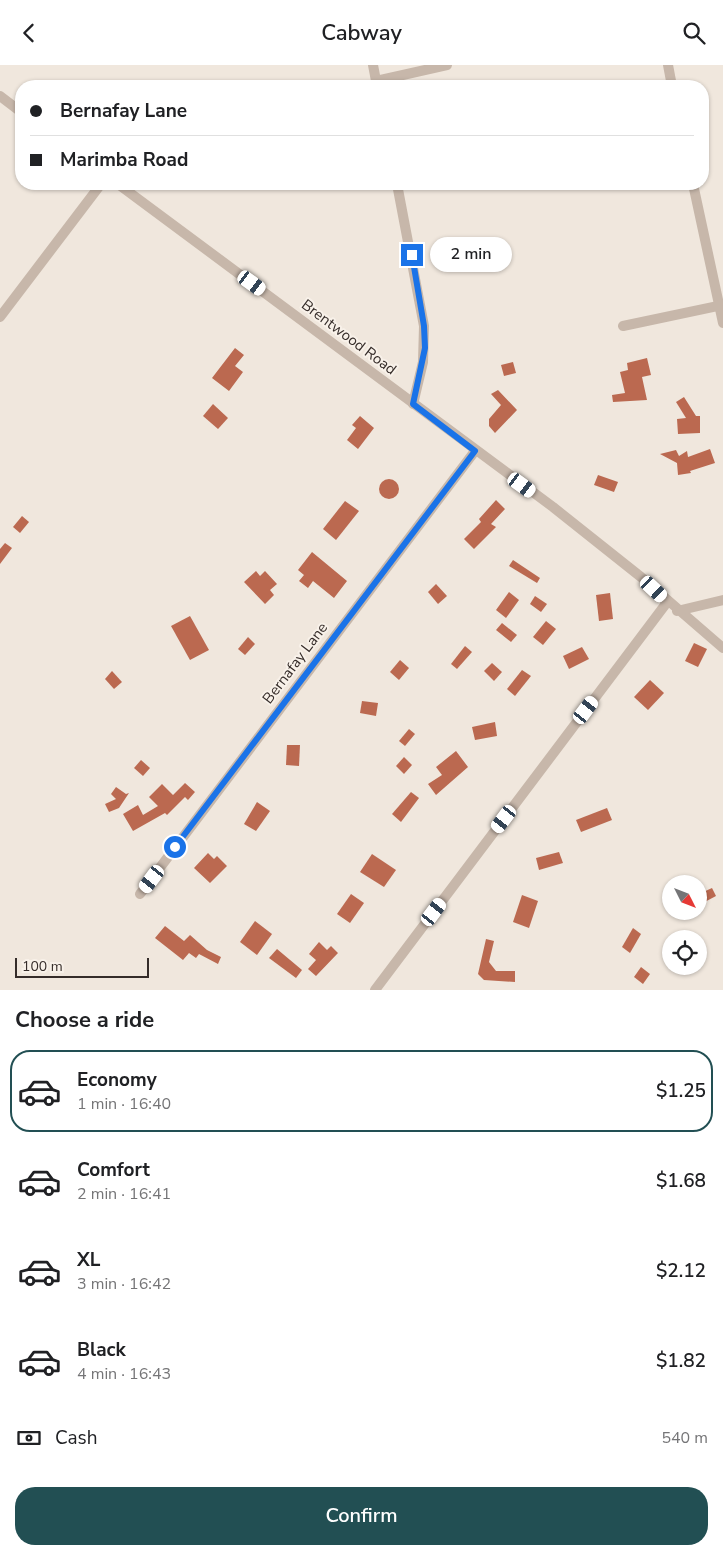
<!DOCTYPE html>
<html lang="en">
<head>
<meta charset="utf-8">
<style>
	body { margin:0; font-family:"Nunito Sans",sans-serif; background:#f6f6f6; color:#202124; height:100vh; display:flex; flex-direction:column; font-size:19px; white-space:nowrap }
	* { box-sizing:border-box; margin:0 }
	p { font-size:16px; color:#757577 }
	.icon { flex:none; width:28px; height:28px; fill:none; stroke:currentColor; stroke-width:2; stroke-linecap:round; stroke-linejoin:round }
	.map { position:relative; height:925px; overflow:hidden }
	.details { display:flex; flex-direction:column; background:#fff; flex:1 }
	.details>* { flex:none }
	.guide { position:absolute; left:15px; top:15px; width:694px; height:110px; border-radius:20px; box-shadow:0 1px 4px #0004; display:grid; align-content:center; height:110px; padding:0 15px; background:#fff }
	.needle { width:32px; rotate:132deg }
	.buttons { position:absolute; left:662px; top:810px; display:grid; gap:10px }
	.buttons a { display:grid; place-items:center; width:45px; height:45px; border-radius:50%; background:#fff; box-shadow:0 1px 4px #0004; font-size:25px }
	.scale { position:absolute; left:15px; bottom:12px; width:134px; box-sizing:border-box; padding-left:5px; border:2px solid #352c29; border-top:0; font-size:14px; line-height:18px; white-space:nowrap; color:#352c29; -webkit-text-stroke:4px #f8f1e9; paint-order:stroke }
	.end { position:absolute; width:22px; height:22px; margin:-11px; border:6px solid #1a73e8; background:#fff; box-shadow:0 0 0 2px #fff }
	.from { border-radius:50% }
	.bubble { position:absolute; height:35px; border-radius:18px; background:#fff; box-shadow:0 1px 4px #0004; font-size:16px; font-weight:600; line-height:35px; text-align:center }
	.car { position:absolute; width:15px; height:30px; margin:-15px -8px; border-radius:6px; box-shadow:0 0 4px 1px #0007; background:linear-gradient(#fff 24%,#345 0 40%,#fff 0 76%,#345 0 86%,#fff 0) }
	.guide b { display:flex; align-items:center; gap:18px; height:48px; font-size:19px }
	.guide b+b { border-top:1px solid #e0e0e0 }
	.guide i { width:12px; height:12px; background:#202124 }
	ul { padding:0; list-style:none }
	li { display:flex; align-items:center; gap:15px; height:82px; margin:0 10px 8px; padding:0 5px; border:2px solid transparent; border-radius:20px }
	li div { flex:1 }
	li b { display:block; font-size:19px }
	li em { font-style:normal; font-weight:600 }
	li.on { border-color:#224f53 }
	li>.icon { width:45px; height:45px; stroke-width:1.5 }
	h2 { padding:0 15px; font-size:22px; line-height:60px }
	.pay { display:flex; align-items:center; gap:12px; height:55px; padding:0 15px; font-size:19px }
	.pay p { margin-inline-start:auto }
	.primary-button { display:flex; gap:10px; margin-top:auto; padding:10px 15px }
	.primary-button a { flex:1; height:58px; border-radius:20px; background:#224f53; color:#fff; font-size:20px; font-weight:600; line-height:58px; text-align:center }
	header { display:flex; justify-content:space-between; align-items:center; height:65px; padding:0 15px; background:#fff; font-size:22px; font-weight:600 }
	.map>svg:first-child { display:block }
	.building { fill:#bb6950 }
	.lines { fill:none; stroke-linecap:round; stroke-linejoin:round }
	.street { stroke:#c7b7aa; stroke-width:10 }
	.route { stroke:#1a73e8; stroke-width:6 }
	.labels { text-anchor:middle; stroke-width:4; stroke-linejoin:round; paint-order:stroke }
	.street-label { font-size:15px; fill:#352c29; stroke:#f8f1e9 }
</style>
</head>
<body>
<header><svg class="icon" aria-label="back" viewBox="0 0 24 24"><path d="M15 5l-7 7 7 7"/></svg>Cabway<svg class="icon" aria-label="search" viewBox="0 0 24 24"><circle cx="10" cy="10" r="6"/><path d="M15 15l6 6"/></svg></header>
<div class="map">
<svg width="723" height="925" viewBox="0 0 723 925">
	<rect width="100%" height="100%" fill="#f0e7dd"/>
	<!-- building -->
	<g class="building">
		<polygon points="235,283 244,290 235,301 243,307 229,326 212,313"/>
		<polygon points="647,293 651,310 642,312 647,335 613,337 612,330 625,328 620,307 628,305 627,298"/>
		<polygon points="513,297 516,308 504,311 501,300"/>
		<polygon points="498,325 517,345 495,368 489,361 489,354 501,340 491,329"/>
		<polygon points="684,332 696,351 700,351 700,368 678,369 677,354 686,353 676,337"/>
		<polygon points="213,339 228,353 218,364 203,351"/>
		<polygon points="360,351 374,363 358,384 347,375 356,363 352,360"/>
		<polygon points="710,384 715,398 690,406 691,408 678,410 677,398 660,389 676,385 679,391 687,386 688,392"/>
		<polygon points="598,410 618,417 614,427 594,420"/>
		<circle cx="389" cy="424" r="10"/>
		<polygon points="496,435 505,444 491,459 496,462 474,484 464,474 481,457 479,454"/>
		<polygon points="345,436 359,446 336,475 323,464"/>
		<polygon points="22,451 29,457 20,468 13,462"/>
		<polygon points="5,478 12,483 0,499 0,484"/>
		<polygon points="312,487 347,516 334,533 313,516 308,523 299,516 304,510 298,505"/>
		<polygon points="513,495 540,513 537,518 509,501"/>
		<polygon points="256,506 260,511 265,506 277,519 270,525 274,530 265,539 244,517"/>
		<polygon points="436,519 447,531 438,539 428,527"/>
		<polygon points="509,527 519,535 506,553 496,545"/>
		<polygon points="610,528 613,554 599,556 596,530"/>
		<polygon points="535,531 547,539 541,547 530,539"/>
		<polygon points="190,551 209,585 190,595 171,561"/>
		<polygon points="546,556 556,564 543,580 533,572"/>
		<polygon points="502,558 517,570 511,577 496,565"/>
		<polygon points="248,572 255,579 245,590 238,584"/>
		<polygon points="694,578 707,584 698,602 685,596"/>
		<polygon points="465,581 472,587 457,604 451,599"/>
		<polygon points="582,582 589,594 569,604 563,591"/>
		<polygon points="400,595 409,603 399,615 390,607"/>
		<polygon points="492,598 502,607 494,616 484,606"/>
		<polygon points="522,605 531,611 515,631 507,624"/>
		<polygon points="112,606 122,617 114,624 105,614"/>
		<polygon points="650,615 664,628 648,645 634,632"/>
		<polygon points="362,636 378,638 376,651 360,648"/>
		<polygon points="495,657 497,671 475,675 472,662"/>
		<polygon points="409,664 415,669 405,681 399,676"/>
		<polygon points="287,680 300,680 299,701 286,700"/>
		<polygon points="456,686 468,702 436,730 428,719 442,710 436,702"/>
		<polygon points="404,692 412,700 404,709 396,701"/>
		<polygon points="141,695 150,703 143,711 134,703"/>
		<polygon points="185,718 195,727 188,735 185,732 167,750 165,748 133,766 123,749 138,740 143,750 158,741 149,732 162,719 173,730"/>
		<polygon points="116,722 126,729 129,728 119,743 109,747 105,739 116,734 111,729"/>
		<polygon points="411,727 419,733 401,757 392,749"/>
		<polygon points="257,737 270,746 256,766 244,759"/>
		<polygon points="607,743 612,755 581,767 576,755"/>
		<polygon points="559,787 563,798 539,805 536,793"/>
		<polygon points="208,788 214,794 217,791 227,801 210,818 194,803"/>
		<polygon points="372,789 396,805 384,822 360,807"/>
		<polygon points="712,823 716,831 699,840 699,829"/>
		<polygon points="351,829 364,838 350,858 337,849"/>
		<polygon points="522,830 538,836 529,863 513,857"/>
		<polygon points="255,856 272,869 257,890 240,877"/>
		<polygon points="165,861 184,876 190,870 207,885 221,892 218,899 199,889 196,893 189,888 183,895 155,873"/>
		<polygon points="633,863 641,869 630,888 622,882"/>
		<polygon points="486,874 494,876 489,897 496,906 515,906 515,917 484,915 478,909"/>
		<polygon points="319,877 327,885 331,881 338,888 316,911 308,904 316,895 309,889"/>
		<polygon points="277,884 302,905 296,913 269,893"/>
		<polygon points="641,902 650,909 643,919 634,912"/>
	</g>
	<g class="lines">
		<!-- street -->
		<g class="street">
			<polyline points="373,0 377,21"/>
			<polyline points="668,0 672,21"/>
			<polyline points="376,16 447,0"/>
			<polyline points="0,31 21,47"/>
			<polyline points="118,119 553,442 641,512 723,583"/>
			<polyline points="397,119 424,261 423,297 413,339"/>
			<polyline points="693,119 723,258"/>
			<polyline points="0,252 101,119"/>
			<polyline points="623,261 723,240"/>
			<polyline points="677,546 723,535"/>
			<polyline points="140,829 475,386"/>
			<polyline points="375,925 668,536"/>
		</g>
	</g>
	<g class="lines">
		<!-- route -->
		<polyline class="route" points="175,782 475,386 413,339 425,283 424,261 412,190"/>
	</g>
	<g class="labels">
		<!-- street labels -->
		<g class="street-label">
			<text transform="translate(349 272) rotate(37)" y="5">Brentwood Road</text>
			<text transform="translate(295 598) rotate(-53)" y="5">Bernafay Lane</text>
		</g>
	</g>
</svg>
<div class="buttons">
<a><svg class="needle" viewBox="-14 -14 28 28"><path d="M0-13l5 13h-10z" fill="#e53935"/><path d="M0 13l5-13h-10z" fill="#757577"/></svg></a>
<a><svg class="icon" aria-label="locate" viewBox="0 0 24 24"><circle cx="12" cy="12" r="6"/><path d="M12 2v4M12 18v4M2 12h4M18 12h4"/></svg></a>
</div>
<div class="scale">100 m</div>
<i class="end from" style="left:175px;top:782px"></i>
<i class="end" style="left:412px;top:190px"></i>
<div class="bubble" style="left:430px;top:172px;width:82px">2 min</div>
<i class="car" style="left:252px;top:218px;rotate:126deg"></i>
<i class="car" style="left:522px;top:420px;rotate:126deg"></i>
<i class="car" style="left:654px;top:524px;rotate:133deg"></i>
<i class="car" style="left:586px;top:645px;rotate:37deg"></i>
<i class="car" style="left:504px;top:754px;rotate:217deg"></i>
<i class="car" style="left:152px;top:814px;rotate:217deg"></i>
<i class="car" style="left:434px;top:847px;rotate:37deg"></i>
<div class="guide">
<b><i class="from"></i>Bernafay Lane</b>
<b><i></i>Marimba Road</b>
</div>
</div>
<section class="details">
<h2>Choose a ride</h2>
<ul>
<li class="on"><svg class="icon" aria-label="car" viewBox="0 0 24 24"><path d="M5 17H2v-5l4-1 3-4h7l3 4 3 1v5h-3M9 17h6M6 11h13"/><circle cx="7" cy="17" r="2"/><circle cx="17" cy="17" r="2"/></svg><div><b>Economy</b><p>1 min · 16:40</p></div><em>$1.25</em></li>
<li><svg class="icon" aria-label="car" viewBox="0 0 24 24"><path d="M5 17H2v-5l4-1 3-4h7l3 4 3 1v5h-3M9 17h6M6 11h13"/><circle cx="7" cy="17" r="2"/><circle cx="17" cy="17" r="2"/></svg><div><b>Comfort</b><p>2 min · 16:41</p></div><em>$1.68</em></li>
<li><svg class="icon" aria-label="car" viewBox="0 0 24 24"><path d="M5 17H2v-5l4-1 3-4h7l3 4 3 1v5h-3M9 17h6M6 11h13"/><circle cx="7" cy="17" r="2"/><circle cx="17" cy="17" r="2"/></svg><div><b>XL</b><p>3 min · 16:42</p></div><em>$2.12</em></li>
<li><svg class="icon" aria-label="car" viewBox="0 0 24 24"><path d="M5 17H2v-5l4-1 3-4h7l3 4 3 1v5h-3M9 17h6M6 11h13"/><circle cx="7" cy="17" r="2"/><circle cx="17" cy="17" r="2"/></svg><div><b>Black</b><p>4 min · 16:43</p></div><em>$1.82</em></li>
</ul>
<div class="pay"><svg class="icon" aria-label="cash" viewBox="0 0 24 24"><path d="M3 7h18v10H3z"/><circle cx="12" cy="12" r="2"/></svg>Cash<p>540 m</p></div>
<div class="primary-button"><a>Confirm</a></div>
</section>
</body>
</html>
